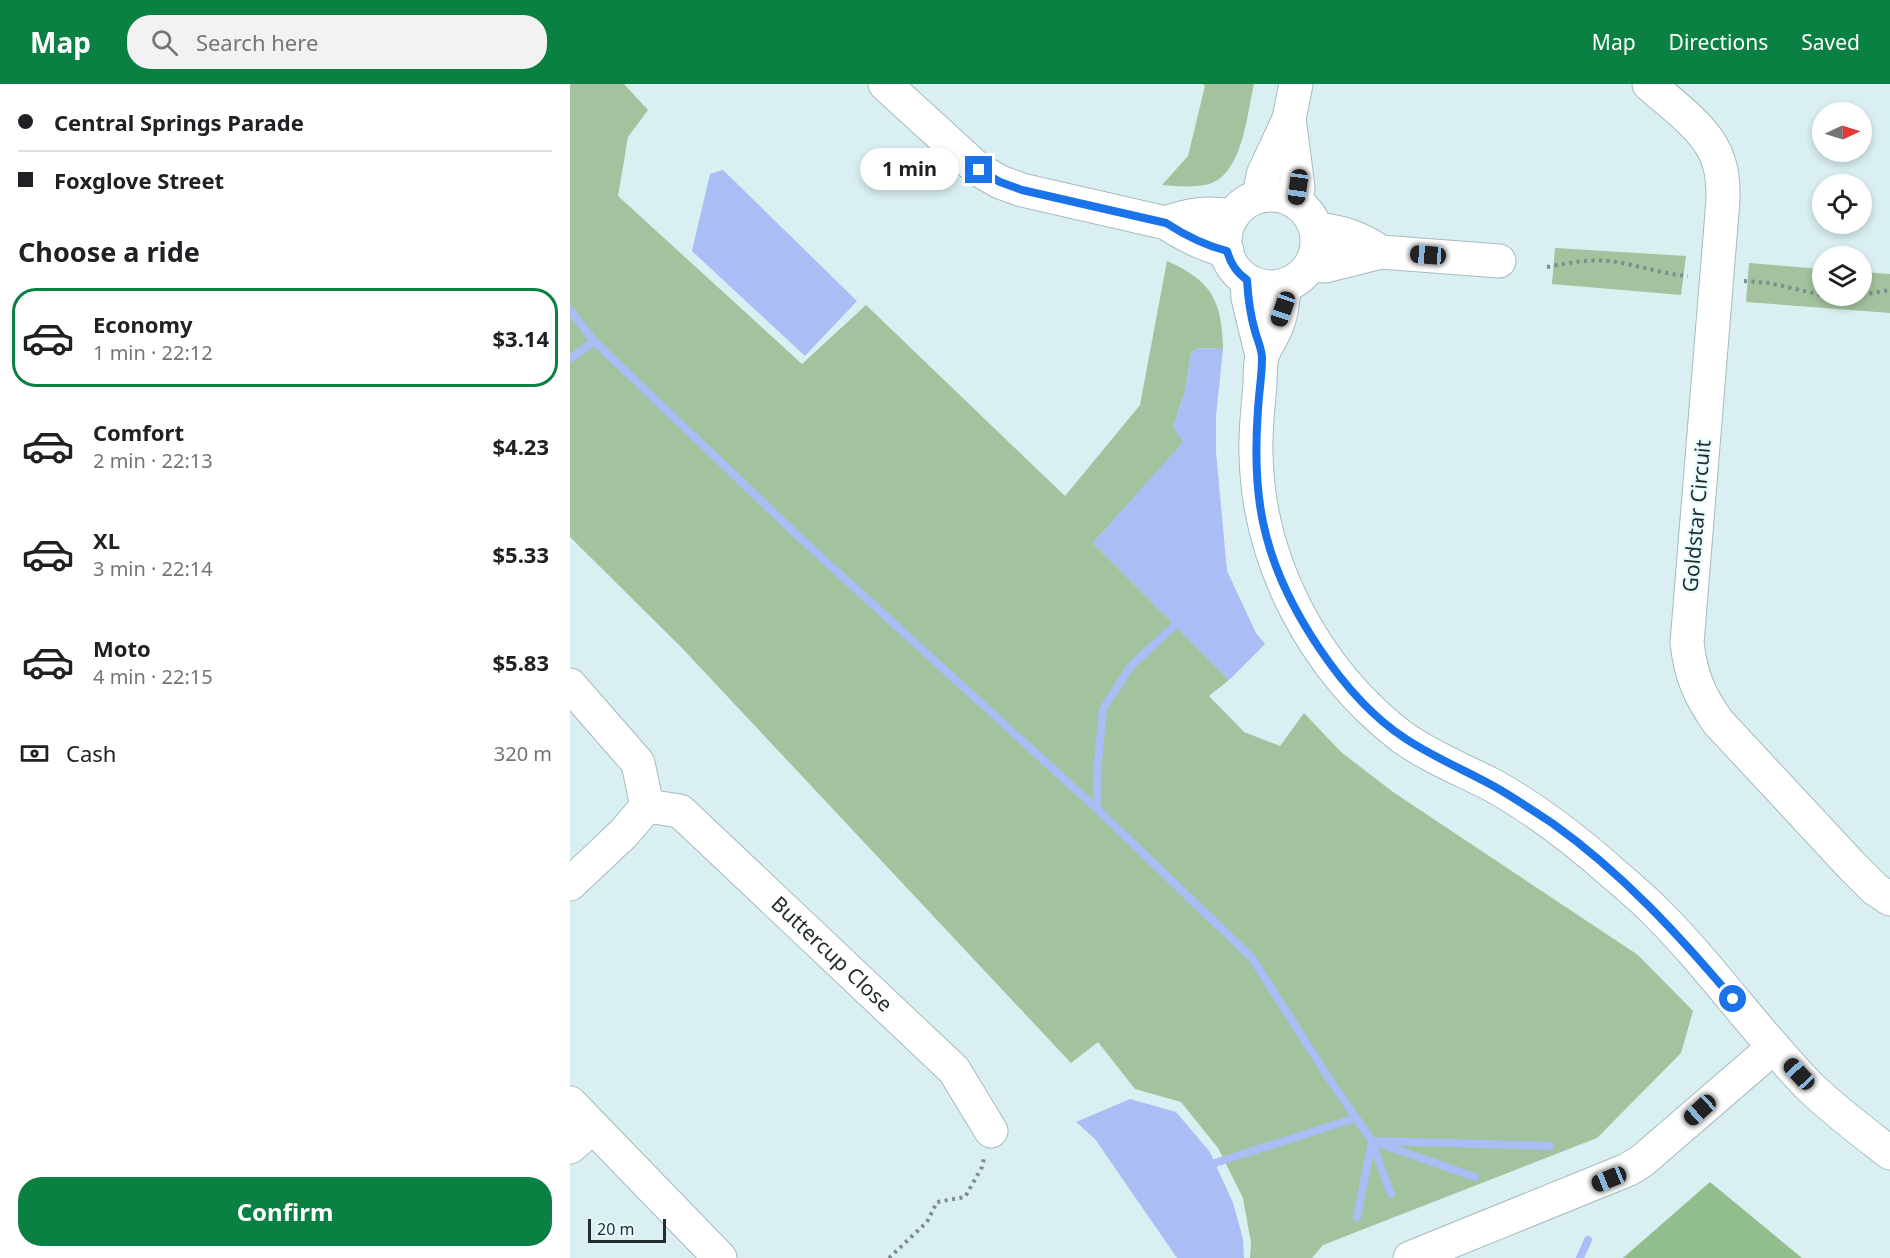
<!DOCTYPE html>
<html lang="en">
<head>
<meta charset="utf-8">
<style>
	body { margin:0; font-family:"Noto Sans",sans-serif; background:#f2f2f2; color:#202124; height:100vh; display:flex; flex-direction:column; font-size:22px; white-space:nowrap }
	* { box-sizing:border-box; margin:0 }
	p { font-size:20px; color:#757577 }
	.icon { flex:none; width:33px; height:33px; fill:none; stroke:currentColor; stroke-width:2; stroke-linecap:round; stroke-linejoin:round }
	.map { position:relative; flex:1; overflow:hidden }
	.side { display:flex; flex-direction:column; background:#fff; width:570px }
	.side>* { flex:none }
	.banner { display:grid; align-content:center; height:132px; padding:0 18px; background:#fff }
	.needle { width:39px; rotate:86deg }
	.fabs { position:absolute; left:1242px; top:18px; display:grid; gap:12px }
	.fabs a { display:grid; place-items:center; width:60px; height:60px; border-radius:50%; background:#fff; box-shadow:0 3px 9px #0003; font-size:30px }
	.scale { position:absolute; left:18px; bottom:15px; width:78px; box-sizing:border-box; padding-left:6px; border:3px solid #242c2d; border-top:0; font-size:16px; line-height:21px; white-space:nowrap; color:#242c2d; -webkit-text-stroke:4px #e6fcff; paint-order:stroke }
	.end { position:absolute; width:27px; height:27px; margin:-14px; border:8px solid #1a73e8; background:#fff; box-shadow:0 0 0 3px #fff }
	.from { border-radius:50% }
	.bubble { position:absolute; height:42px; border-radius:21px; background:#fff; box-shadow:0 3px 9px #0003; font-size:20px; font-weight:700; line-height:42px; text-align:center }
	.car { position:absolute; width:18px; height:36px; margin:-18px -9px; border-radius:8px; box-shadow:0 0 4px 2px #0007; background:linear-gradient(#222 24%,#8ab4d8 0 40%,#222 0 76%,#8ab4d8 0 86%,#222 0) }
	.banner b { display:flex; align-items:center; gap:21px; height:57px; font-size:22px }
	.banner b+b { border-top:2px solid #e0e0e0 }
	.banner i { width:15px; height:15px; background:#202124 }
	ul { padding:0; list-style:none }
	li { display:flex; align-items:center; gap:18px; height:99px; margin:0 12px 9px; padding:0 6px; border:3px solid transparent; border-radius:24px }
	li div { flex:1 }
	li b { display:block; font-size:22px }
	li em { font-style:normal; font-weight:700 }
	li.current { border-color:#0b8043 }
	li>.icon { width:54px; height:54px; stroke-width:1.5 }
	h2 { padding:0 18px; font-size:27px; line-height:72px }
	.pay { display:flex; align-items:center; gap:15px; height:66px; padding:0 18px; font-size:22px }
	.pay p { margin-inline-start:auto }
	.cta { display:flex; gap:12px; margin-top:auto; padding:12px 18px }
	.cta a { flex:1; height:69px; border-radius:24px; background:#0b8043; color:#fff; font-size:24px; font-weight:700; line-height:69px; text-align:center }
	header { display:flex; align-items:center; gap:36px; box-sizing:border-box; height:84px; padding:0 30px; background:#0b8043; color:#fff }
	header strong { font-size:28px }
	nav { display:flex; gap:33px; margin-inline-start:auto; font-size:21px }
	.search { width:420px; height:54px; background:#f2f2f2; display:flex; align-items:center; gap:15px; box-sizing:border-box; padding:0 21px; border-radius:24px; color:#757577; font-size:22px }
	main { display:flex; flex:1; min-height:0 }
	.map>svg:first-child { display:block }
	.green { fill:#a3c29e }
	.forest { fill:#92bd8c }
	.water { fill:#abbdf5 }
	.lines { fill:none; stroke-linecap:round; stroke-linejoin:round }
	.stream { stroke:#abbdf5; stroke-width:8 }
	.minor-casing { stroke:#a6bbbe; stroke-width:35 }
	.path { stroke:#7d8c8e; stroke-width:4; stroke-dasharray:3 4.5; stroke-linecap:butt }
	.minor { stroke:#fff; stroke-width:33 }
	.route { stroke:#1a73e8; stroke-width:8 }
	.labels { text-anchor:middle; stroke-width:4.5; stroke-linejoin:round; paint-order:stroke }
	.street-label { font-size:21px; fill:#242c2d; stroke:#e6fcff }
</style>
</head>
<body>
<header>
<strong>Map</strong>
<div class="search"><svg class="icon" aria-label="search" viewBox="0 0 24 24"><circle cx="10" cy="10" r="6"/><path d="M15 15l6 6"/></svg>Search here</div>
<nav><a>Map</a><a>Directions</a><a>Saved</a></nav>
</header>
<main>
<section class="side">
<div class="banner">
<b><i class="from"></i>Central Springs Parade</b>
<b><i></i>Foxglove Street</b>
</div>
<h2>Choose a ride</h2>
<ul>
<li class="current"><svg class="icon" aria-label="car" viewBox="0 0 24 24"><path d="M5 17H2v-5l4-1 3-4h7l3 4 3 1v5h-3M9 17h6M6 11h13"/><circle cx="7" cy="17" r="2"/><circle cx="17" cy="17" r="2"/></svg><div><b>Economy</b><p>1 min · 22:12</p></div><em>$3.14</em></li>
<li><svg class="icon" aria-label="car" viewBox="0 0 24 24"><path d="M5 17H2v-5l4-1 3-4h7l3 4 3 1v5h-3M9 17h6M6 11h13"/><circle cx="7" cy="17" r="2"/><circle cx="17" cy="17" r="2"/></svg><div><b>Comfort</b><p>2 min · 22:13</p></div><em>$4.23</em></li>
<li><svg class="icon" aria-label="car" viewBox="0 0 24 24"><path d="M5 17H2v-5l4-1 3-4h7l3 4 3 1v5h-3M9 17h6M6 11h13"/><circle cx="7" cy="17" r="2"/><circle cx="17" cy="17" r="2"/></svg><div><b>XL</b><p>3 min · 22:14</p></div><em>$5.33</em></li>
<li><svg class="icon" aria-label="car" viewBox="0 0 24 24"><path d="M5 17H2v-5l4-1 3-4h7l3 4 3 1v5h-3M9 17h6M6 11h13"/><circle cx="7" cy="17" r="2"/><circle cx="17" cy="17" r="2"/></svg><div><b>Moto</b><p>4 min · 22:15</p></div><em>$5.83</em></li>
</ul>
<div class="pay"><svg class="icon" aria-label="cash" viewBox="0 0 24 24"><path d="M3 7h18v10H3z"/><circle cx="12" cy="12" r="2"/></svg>Cash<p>320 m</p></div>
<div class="cta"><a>Confirm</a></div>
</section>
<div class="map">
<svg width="1320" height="1174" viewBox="0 0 1320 1174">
	<rect width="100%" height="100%" fill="#d9eff1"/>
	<!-- green -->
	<g class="green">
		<path d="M0 0H54L78 26 58 53 48 112 232 280 296 221 495 412 570 321 597 177C642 197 652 217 653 265L628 264 621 268 616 304 603 343 614 358 523 459 659 596 639 612 674 648 710 662 734 629 771 668 823 708 1068 871 1123 927 1111 969 1027 1054 753 1161 742 1174H680L681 1159 673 1114 648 1064 611 1018 565 1005 528 958 501 979 111 563 0 453Z"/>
		<path d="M633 0H684C677 29 673 90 639 100 624 104 608 102 592 101L618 72 635 2Z"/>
		<polygon points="985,164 1116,172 1111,211 982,200"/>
		<polygon points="1179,179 1252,185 1252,212 1292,212 1292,188 1320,190 1320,229 1176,218"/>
	</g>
	<!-- forest -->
	<polygon class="forest" points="1140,1098 1232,1174 1053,1174"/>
	<!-- water -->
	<g class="water">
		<polygon points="153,86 287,217 235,272 122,167 140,90"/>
		<polygon points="628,264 653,265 646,332 646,368 657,487 686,549 695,560 659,596 523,459 613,358 603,343 616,304 621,268"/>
		<polygon points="560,1015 606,1028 640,1068 663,1119 673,1155 674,1174 607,1174 525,1055 506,1038"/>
	</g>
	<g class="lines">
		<!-- stream -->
		<g class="stream">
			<polyline points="0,226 24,257 229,453 527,725 682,874 758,993 802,1057 905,1093"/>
			<polyline points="0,275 24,257"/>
			<polyline points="527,725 527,689 533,625 561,582 604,542"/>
			<polyline points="809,1057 980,1062"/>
			<polyline points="802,1058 821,1110"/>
			<polyline points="645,1079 786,1034"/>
			<polyline points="787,1133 802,1057"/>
			<polyline points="1010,1174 1018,1156"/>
		</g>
		<defs>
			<g id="minor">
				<path d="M315 0 409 86 430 98 452 106 596 139C616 152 634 161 657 167"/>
				<path d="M1079 0C1103 22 1140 46 1149 79 1153 91 1153 104 1153 116L1117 559C1121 592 1129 611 1148 638L1282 782 1305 805 1320 815"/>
				<polyline points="719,35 728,103 726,118"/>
				<circle cx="701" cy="157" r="46"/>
				<polyline points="689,112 693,91 719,35 726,0"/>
				<path d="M596 139C618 131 639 127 662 133"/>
				<path d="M746 145C773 148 788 153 811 168"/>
				<polyline points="741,181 755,182 811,168 929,177"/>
				<polyline points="677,196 678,214 692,272"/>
				<path d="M714 201C713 217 712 231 705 246 701 255 695 263 692 272 690 281 690 292 690 301 688 324 685 347 686 370 688 479 745 586 832 653 860 673 893 686 924 702 967 726 1008 758 1045 791 1058 802 1071 813 1083 825 1140 881 1185 947 1240 1003 1265 1027 1293 1048 1320 1069"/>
				<polyline points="0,601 68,679 77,722 54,749 0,800"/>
				<path id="s1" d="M77 722 110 727 384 986 421 1047"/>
				<polyline points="0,1019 150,1174"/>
				<polyline points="0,1063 23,1043"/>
				<polyline points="840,1174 1057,1086 1072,1077 1204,963"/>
			</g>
		</defs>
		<!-- minor casing -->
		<use href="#minor" class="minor-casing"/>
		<!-- path -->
		<g class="path">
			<path d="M977 183C998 179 1017 175 1039 177 1065 180 1091 190 1118 192"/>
			<polyline points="1174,197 1199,199 1252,211"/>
			<polyline points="1292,211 1320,206"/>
			<polyline points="1258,212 1288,212"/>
			<polyline points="319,1174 357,1138 367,1118 395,1113 412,1083 414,1074"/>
		</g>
		<!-- minor -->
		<use href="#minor" class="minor"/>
	</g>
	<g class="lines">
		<!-- route -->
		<path class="route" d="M409 86 430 98 452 106 596 139C616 152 634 161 657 167 661 180 666 188 677 196 678 213 680 230 685 247 687 255 692 265 692 274 692 291 689 308 688 325 685 366 685 410 696 451 714 522 774 615 836 655 865 674 897 687 927 704 946 715 964 727 982 739 1051 788 1109 851 1163 915"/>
	</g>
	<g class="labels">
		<!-- street labels -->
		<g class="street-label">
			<text transform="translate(1127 432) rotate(-85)" y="7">Goldstar Circuit</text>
			<text dy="7" stroke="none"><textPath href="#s1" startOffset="242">Buttercup Close</textPath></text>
		</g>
	</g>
</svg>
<div class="fabs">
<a><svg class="needle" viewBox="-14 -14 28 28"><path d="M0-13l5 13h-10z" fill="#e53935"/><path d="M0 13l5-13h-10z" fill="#757577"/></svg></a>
<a><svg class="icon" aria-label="locate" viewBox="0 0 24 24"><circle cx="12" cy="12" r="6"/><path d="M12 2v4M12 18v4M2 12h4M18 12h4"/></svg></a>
<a><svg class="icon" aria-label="layers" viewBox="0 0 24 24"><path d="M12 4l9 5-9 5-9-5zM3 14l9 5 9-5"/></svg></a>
</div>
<div class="scale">20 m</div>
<i class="end from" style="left:1163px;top:915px"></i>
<i class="end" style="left:409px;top:86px"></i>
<div class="bubble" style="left:290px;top:64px;width:99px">1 min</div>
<i class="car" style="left:728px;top:103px;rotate:188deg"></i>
<i class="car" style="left:858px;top:171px;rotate:274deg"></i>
<i class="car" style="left:713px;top:225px;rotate:199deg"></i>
<i class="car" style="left:1229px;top:990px;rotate:317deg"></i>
<i class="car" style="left:1130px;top:1026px;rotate:228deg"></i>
<i class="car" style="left:1039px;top:1095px;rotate:248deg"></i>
</div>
</main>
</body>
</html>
